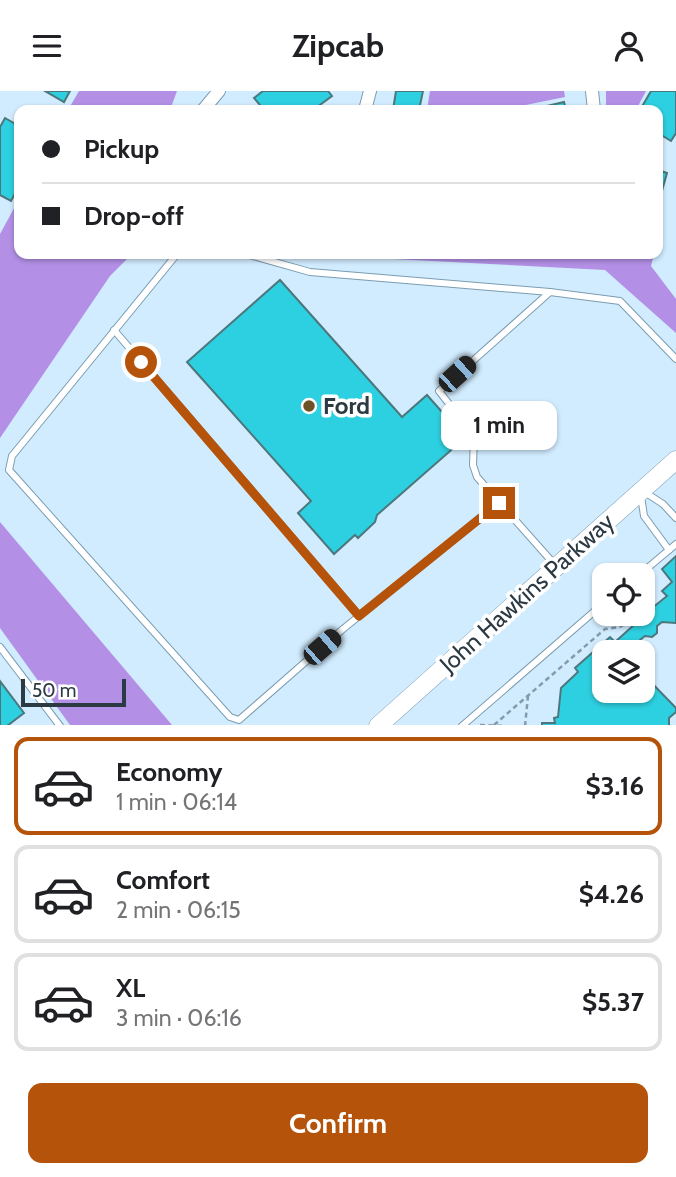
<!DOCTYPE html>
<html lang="en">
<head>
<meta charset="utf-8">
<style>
	body { margin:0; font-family:Cabin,sans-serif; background:#f2f2f2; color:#202124; height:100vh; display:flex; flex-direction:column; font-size:26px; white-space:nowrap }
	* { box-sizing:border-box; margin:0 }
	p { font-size:23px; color:#757577 }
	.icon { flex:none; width:38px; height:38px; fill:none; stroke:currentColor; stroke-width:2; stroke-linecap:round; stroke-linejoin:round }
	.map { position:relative; height:634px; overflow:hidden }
	.drawer { display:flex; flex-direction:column; background:#fff; flex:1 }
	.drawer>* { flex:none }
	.guide { position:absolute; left:14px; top:14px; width:649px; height:154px; border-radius:14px; box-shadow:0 2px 5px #0004; display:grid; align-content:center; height:154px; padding:0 28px; background:#fff }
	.fabs { position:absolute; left:592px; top:472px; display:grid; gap:14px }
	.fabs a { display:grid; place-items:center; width:63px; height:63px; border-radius:14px; background:#fff; box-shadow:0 2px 5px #0004; font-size:35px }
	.scale { position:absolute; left:21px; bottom:18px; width:105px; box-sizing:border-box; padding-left:7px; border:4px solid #2c3a43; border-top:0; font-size:19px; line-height:24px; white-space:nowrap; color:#2c3a43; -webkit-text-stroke:5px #fff; paint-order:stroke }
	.end { position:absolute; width:32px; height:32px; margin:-16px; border:9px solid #b45309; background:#fff; box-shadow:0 0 0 4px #fff }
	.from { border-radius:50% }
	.bubble { position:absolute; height:49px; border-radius:14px; background:#fff; box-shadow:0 2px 5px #0004; font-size:23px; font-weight:800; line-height:49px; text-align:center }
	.car { position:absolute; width:21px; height:42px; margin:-21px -10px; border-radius:9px; box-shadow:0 0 5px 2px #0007; background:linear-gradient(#222 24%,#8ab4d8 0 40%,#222 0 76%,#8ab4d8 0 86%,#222 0) }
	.guide b { display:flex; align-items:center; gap:24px; height:66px; font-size:26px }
	.guide b+b { border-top:2px solid #e0e0e0 }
	.guide i { width:18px; height:18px; background:#202124 }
	ul { padding:12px 0 0; list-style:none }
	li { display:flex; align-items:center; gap:21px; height:98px; margin:0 14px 10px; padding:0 14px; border:4px solid #e0e0e0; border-radius:14px }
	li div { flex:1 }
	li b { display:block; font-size:26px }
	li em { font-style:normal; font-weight:800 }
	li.selected { border-color:#b45309 }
	li>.icon { width:63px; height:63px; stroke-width:1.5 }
	.cta { display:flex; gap:14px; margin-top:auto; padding:14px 28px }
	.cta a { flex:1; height:80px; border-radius:14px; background:#b45309; color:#fff; font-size:28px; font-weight:800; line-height:80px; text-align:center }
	header { display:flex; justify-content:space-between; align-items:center; height:91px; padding:0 28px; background:#fff; font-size:32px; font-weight:800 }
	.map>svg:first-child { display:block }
	.forest { fill:#b390e6 }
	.building { fill:#2dd0e0; stroke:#4c777c; stroke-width:2 }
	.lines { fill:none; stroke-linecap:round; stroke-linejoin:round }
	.lane-casing { stroke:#7c9cb1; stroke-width:8 }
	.street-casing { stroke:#7c9cb1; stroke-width:14 }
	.secondary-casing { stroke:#7c9cb1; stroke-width:19 }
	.path { stroke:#869ba9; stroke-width:2.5; stroke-dasharray:5 3.5; stroke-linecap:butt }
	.lane { stroke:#fff; stroke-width:6 }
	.street { stroke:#fff; stroke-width:12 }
	.secondary { stroke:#fff; stroke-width:18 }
	.route { stroke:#b45309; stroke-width:9 }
	.poi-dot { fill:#6e5225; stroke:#fff; stroke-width:2.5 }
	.labels { text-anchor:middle; stroke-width:7; stroke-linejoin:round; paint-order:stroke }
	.poi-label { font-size:24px; font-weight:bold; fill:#2c3a43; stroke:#fff; text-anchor:start }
	.street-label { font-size:24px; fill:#2c3a43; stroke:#fff }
</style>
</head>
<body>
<header><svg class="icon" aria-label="menu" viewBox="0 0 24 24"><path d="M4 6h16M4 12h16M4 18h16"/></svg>Zipcab<svg class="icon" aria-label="person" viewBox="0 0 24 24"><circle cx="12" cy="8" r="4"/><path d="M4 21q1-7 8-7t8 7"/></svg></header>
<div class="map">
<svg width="676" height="635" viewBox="0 0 676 635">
	<rect width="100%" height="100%" fill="#d1ecff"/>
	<!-- forest -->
	<g class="forest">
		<polygon points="79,0 177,0 170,19 68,19"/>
		<polygon points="430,0 564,0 565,6 516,16 516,19 427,19"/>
		<polygon points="606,0 646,0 636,19 606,19"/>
		<polygon points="19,108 19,163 132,163 110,185 0,347 0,143"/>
		<polygon points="350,163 654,163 651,175 676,208 676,242 605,179 373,167"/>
		<polygon points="0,431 172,634 70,634 0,537"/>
	</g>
	<!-- building -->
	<g class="building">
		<polygon points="45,0 70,0 64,11"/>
		<polygon points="263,0 328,0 332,5 313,19 264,19 254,7"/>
		<polygon points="396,0 423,0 419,19 393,19"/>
		<polygon points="651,0 676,0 676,42 671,50 658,42 658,19 640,19"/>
		<polygon points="564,11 566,19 530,19"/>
		<polygon points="5,27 19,35 19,95 11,110 0,104 0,36"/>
		<polygon points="658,79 667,82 658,114"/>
		<polygon points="280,189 402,326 427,304 465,347 377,424 375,431 358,447 355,444 334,463 298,422 311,410 187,271"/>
		<polygon points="676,465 676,532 662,531 657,535 657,542 652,546 645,545 640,549 639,562 604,562 604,600 642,600 642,582 676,617 676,621 669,627 669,635 542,635 542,632 555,632 554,627 558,626 561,597 578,581 575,577 610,546 615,551 635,533 626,523 642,523 642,518 646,522 667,505 662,500 672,491 662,478"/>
		<polygon points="0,590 24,622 7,635 0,635"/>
	</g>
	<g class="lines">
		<defs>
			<g id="lane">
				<polyline points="177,163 12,365 9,379 230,626 239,629 343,538 499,412"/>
				<polyline points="246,163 310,181 550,201"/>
				<polyline points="114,239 359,525"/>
				<polyline points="646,402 663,413 676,427"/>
				<polyline points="641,405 644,425 669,459"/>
				<polyline points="555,474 477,386 473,374 474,345 439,300 550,201 620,210 676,268"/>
				<polyline points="638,485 676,453"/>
				<polyline points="0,556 60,635"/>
				<polyline points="462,635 604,512"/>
			</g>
			<g id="street">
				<polyline points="592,0 594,19"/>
				<polyline points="203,19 219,0"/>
				<polyline points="365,19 370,0"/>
			</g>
			<polyline id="secondary" points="378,635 676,369"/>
		</defs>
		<!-- lane casing -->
		<use href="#lane" class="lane-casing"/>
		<!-- street casing -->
		<use href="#street" class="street-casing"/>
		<!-- secondary casing -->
		<use href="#secondary" class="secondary-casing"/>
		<!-- path -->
		<g class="path">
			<polyline points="480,634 506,635"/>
			<polyline points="494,634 605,538 620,536 631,529"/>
			<polyline points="525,635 528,605"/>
		</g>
		<!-- lane -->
		<use href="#lane" class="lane"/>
		<!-- street -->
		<use href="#street" class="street"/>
		<!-- secondary -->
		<use href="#secondary" class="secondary"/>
	</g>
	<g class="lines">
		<!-- route -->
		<polyline class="route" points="141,271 359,525 499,412"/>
	</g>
	<!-- markers -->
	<circle class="poi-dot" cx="309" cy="315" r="7"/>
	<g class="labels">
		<!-- poi labels -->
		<g class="poi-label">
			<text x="323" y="323">Ford</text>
		</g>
		<!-- street labels -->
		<g class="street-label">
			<text transform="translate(527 502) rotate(-42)" y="8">John Hawkins Parkway</text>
		</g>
	</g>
</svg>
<div class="fabs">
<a><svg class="icon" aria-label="locate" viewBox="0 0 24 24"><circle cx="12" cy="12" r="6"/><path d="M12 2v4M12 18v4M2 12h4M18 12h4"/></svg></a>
<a><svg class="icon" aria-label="layers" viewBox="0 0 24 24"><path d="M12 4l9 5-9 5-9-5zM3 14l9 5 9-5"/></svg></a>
</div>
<div class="scale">50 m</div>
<i class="end from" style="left:141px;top:271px"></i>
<i class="end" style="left:499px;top:412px"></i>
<div class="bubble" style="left:441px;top:310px;width:116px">1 min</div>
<i class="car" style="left:457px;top:283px;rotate:48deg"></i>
<i class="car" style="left:322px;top:556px;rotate:49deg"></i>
<div class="guide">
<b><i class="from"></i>Pickup</b>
<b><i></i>Drop-off</b>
</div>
</div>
<section class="drawer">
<ul>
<li class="selected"><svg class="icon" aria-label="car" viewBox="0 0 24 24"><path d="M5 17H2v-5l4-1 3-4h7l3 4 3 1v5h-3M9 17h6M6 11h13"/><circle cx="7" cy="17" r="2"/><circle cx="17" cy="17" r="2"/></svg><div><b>Economy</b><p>1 min · 06:14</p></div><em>$3.16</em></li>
<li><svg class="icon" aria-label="car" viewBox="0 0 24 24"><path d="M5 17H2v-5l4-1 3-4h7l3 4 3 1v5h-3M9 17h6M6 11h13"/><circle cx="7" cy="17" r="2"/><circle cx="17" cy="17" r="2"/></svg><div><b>Comfort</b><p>2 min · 06:15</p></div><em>$4.26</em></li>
<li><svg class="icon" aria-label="car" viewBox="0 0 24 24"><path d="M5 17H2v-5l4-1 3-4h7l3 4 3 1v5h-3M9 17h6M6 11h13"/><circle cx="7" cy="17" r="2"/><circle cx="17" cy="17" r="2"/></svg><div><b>XL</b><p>3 min · 06:16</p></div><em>$5.37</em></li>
</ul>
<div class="cta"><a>Confirm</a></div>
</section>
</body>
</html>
